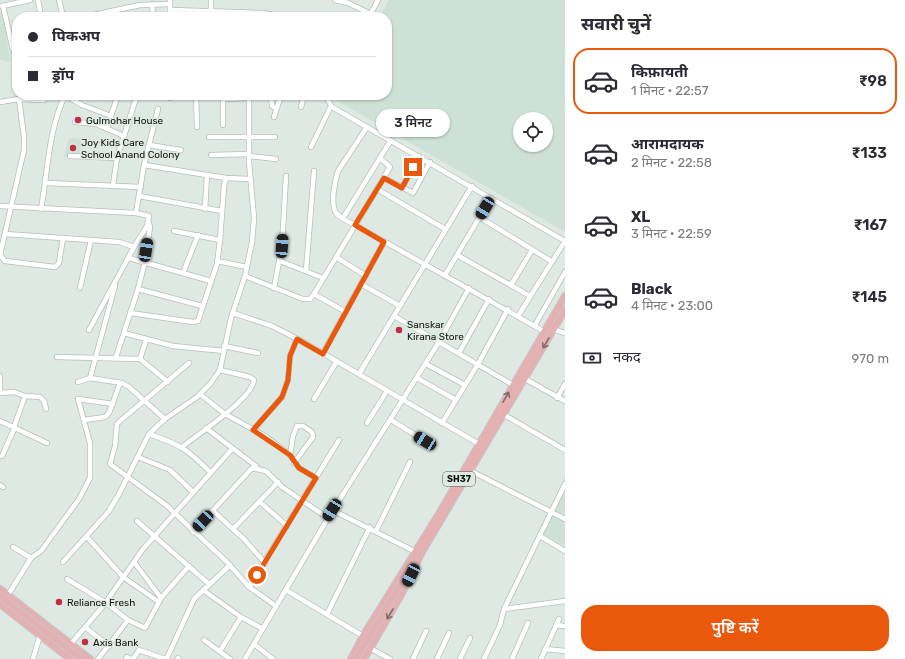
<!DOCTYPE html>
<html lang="hi">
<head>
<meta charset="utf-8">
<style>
	body { margin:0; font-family:Rubik,"Noto Sans Devanagari",sans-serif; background:#f7f7f7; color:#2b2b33; height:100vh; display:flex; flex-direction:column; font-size:15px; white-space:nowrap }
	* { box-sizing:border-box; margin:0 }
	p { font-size:13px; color:#7c7c81 }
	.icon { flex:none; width:22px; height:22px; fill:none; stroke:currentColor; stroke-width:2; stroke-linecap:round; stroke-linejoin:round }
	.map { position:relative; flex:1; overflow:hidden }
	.details { display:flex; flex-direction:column; background:#fff; width:340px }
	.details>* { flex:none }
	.guide { position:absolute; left:12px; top:12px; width:380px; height:88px; border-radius:16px; box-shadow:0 1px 3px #0004; display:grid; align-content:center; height:88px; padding:0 16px; background:#fff }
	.tools { position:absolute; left:513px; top:112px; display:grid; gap:8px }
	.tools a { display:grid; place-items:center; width:40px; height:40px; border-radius:50%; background:#fff; box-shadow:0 1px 3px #0004; font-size:20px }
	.end { position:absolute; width:18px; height:18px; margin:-9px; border:5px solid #ea580c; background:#fff; box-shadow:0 0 0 2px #fff }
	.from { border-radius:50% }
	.bubble { position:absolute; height:28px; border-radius:14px; background:#fff; box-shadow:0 1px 3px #0004; font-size:13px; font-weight:600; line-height:28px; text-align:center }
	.car { position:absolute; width:12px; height:24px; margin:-12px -6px; border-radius:5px; box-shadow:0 0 3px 1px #0007; background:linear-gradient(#222 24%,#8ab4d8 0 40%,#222 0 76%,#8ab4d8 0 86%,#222 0) }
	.guide b { display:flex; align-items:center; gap:14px; height:38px; font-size:15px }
	.guide b+b { border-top:1px solid #e1e1e2 }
	.guide i { width:10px; height:10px; background:#2b2b33 }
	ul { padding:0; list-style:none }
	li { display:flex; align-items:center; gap:12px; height:66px; margin:0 8px 6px; padding:0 8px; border:2px solid transparent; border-radius:16px }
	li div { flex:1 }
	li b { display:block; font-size:15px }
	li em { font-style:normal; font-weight:600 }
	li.active { border-color:#ea580c }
	li>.icon { width:36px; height:36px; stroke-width:1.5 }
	h2 { padding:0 16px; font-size:18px; line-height:48px }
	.pay { display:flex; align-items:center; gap:10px; height:44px; padding:0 16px; font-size:15px }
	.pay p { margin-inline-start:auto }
	.button { display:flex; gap:8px; margin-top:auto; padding:8px 16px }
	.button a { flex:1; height:46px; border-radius:16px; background:#ea580c; color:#fff; font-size:16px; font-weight:600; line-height:46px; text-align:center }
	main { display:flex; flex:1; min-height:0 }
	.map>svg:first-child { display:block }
	.built { fill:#cde1d6; fill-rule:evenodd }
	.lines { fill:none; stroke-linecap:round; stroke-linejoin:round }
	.minor-casing { stroke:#b5c0ba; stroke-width:6 }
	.major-casing { stroke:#c6c7c6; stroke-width:8 }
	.minor { stroke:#fff; stroke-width:4.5 }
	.major { stroke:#e5b0b1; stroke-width:6 }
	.major-bridge-casing { stroke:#c6c7c6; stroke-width:8; stroke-linecap:butt }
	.major-bridge { stroke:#e5b0b1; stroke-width:6 }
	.oneway { stroke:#866a6a }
	.route { stroke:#ea580c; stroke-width:5 }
	.poi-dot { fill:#bf2e41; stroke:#dde9e2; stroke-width:1.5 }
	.labels { text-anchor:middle; stroke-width:3; stroke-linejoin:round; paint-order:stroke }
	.shield { fill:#dde9e2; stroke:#4e5551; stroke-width:1 }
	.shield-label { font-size:9px; font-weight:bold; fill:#111513 }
	.poi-label { font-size:10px; fill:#111513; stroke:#dde9e2; text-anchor:start }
</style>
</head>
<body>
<main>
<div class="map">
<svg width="565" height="659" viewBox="0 0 565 659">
	<rect width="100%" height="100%" fill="#dde9e2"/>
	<!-- built -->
	<g class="built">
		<path d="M389 0H565V232L334 99 336 95H387V17H379ZM520 119H546V145H520Z"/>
		<polygon points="3,12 10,61 8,62 0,59 0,13"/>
		<polygon points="71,138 81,139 80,158 64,157 68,140"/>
		<polygon points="565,477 565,546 538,532"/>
	</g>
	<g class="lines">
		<defs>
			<g id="minor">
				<polyline points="38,0 41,17"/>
				<polyline points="59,0 63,17"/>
				<polyline points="335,0 348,3 371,14"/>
				<polyline points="152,4 153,17"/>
				<polyline points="2,6 30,0"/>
				<polyline points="3,6 13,50 17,51"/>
				<polyline points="170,10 263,13 283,17"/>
				<polyline points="84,17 140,5 170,4"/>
				<polyline points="170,17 170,0"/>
				<polyline points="211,17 211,0"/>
				<polyline points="369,17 378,0"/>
				<polyline points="65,95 82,105 111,116 107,129"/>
				<polyline points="105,95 117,99"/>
				<polyline points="196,95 197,127"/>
				<polyline points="223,95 223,125"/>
				<polyline points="271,95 272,106 276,108"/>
				<polyline points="330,95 328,100 332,107 565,241"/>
				<polyline points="170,98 170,95"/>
				<polyline points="19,99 24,137 24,150 0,255 5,261 55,267 59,263 63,238"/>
				<polyline points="223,99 249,98"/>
				<polyline points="0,102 19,99 44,100 44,95"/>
				<polyline points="301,107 304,95"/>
				<polyline points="111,116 118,95"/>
				<polyline points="274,117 281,95"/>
				<polyline points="75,122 96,124 124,136"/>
				<path d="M367 127 338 171C335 180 330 204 336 213 340 218 349 222 355 225L545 332"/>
				<polyline points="209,137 275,137"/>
				<polyline points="149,145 181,150"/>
				<polyline points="311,147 331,106"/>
				<polyline points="211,155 249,154"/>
				<polyline points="70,156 117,158"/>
				<polyline points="249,156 276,159"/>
				<polyline points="144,165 226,178 250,179"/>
				<polyline points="384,178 413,193 430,162"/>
				<polyline points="46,183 141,187"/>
				<polyline points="113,185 117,158 137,95"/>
				<polyline points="402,188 419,156"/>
				<polyline points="377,189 390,167 380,158"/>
				<polyline points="139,196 222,211"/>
				<polyline points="0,206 136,213 149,216 147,226 134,247 89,330"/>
				<path d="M41 209C48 170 48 132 65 95"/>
				<polyline points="205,209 207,175"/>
				<polyline points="136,213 144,165 158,109"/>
				<polyline points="479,217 551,261"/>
				<polyline points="343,218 391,140"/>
				<polyline points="174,231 220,240"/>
				<polyline points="5,234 119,242 134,247"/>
				<polyline points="457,255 530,296"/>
				<polyline points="336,257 366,276"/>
				<polyline points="129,258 211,281"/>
				<polyline points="217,261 247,267"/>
				<polyline points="280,261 323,278"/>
				<polyline points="306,271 314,171"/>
				<polyline points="183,273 198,235"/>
				<polyline points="445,275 491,198"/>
				<polyline points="245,276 303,299 310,299 314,294"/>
				<polyline points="361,284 400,306"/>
				<polyline points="511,285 532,250"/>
				<polyline points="115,286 90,378 122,383 129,387 165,419"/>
				<polyline points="80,288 91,240"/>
				<polyline points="274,288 282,246 286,176"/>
				<polyline points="138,289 202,306"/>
				<polyline points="346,312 314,294 377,189 445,229"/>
				<polyline points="130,313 193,322 198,321 217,264 220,240 224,186 226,178"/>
				<polyline points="233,313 272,326 307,344 479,444"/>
				<polyline points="394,316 513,385"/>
				<polyline points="518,316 565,241"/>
				<polyline points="535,325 565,272"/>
				<polyline points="553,329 565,333"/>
				<polyline points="124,333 173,346 224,351"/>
				<polyline points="224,346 258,353"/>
				<polyline points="323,353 384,242"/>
				<polyline points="459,353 489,299"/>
				<polyline points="57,357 140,359 168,382"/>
				<polyline points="116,357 138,289 145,262 150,227 149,223"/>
				<polyline points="140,359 146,340"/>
				<polyline points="189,363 120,421 117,424 115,446 110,464 166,505 227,562 249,587 276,606"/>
				<polyline points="426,364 465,385"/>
				<polyline points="359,374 472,186"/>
				<polyline points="417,378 456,400"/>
				<polyline points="525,379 565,401"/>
				<polyline points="78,382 90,378"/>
				<polyline points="0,393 14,392 25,396 40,397 44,401 46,409"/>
				<polyline points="0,393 0,376"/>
				<polyline points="200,394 225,414 265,436 290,455 299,468 316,478"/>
				<polyline points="557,398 565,384"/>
				<polyline points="314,399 337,361"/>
				<polyline points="501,413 565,450"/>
				<polyline points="84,420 105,417 109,413 120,383"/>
				<polyline points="391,420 425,441"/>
				<polyline points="0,421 47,443"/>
				<polyline points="367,423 387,391"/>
				<polyline points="442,423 478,364 508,309"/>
				<polyline points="14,427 25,396"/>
				<polyline points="206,428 256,466"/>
				<polyline points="253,430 282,397 288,380 290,356 297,339"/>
				<path d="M149 434C181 445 187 449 211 473"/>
				<path d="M182 447C198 434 252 399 254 380L250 377 220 370"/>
				<polyline points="290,455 293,436 297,426 303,426 312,432 313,437 294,463"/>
				<polyline points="2,456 15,427"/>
				<polyline points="138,457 170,470 193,492"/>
				<polyline points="469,470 565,519"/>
				<polyline points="0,485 3,487"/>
				<polyline points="260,502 287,526"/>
				<polyline points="332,510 416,552"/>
				<polyline points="213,511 244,539 265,563"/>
				<polyline points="137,521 209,584"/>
				<polyline points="233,529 278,482"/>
				<polyline points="376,531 410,462"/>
				<polyline points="193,532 252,468 266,471 282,487 328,518"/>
				<polyline points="540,536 565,551"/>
				<polyline points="87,537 123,577 159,602"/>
				<polyline points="13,547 31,558"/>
				<polyline points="63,562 109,511 119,494 149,434 165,419 197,397 210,384 220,370 231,318 245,276 252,242 254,218 249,162 249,95"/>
				<polyline points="67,579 105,602 128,620 145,628 161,598 134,562"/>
				<polyline points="249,587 339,440"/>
				<polyline points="203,590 241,617 263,629"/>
				<polyline points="286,590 363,636"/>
				<polyline points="8,595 31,558 41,551 79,499 90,478 90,443 78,399 113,404"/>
				<polyline points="161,598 189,566"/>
				<polyline points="504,609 565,601"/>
				<polyline points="327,614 370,527"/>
				<polyline points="556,625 565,626"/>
				<polyline points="85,627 109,646"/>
				<polyline points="204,640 230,659"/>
				<polyline points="254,644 273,659"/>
				<polyline points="368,647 390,659"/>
				<polyline points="545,649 565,651"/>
				<polyline points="220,651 241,617"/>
				<polyline points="63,653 103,606 143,549 232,449"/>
				<polyline points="178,658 179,659"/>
				<polyline points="33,659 40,635"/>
				<polyline points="98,659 128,620"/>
				<polyline points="126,659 127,657 131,659"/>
				<polyline points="133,659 139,650 162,658 167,658 194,599 230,565"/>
				<polyline points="245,659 328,518 439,342 469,288"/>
				<polyline points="413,659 426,631"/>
				<polyline points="437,659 449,633"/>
				<polyline points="460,659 470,638"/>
				<polyline points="484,659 500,625 504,609 565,484"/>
				<polyline points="512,659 528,623"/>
				<polyline points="541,659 559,619"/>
			</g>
			<g id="major">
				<polyline points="0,589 90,659"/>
				<polyline points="0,604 70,659"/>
				<polyline points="351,659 363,636 440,512 565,296"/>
				<polyline points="364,659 401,595 422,552 565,310"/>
			</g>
		</defs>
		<!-- minor casing -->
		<use href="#minor" class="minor-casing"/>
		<!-- major casing -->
		<use href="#major" class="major-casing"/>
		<!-- minor -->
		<use href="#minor" class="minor"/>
		<!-- major -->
		<use href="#major" class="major"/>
		<defs>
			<g id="major-bridge">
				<polyline points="0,596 81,659"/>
				<polyline points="356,659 402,582"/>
			</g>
		</defs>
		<!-- major-bridge casing -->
		<use href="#major-bridge" class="major-bridge-casing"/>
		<!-- major-bridge -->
		<use href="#major-bridge" class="major-bridge"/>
	</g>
	<!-- one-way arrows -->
	<defs><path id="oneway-shaft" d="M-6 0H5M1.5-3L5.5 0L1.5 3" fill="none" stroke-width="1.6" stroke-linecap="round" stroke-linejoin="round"/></defs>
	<g class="oneway">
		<use href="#oneway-shaft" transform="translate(546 343) rotate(120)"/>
		<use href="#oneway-shaft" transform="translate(506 397) rotate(-60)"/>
		<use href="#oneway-shaft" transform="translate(390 614) rotate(121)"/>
	</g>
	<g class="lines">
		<!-- route -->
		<polyline class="route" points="257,575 316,478 299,468 290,455 253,430 282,397 288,380 290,356 297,339 323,354 384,242 355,225 384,178 402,188 413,167"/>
	</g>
	<!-- markers -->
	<g class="poi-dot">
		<circle cx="78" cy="120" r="4"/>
		<circle cx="73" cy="148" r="4"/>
		<circle cx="399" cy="330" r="4"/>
		<circle cx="59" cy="602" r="4"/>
		<circle cx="85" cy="642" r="4"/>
	</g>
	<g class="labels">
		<!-- shield labels -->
		<rect class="shield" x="443" y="472" width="32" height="14" rx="3"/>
		<g class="shield-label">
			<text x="459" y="482">SH37</text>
		</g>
		<!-- poi labels -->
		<g class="poi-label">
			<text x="86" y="124">Gulmohar House</text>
			<text x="81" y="146">Joy Kids Care<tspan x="81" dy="12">School Anand Colony</tspan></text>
			<text x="407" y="328">Sanskar<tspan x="407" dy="12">Kirana Store</tspan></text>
			<text x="67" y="606">Reliance Fresh</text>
			<text x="93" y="646">Axis Bank</text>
		</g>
	</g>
</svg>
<div class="tools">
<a><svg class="icon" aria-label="locate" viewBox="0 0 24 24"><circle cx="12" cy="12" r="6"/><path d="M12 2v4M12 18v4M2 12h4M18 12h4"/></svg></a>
</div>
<i class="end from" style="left:257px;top:575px"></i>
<i class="end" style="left:413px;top:167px"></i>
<div class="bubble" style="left:376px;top:109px;width:74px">3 मिनट</div>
<i class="car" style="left:485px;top:208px;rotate:211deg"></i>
<i class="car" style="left:282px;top:246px;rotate:4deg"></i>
<i class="car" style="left:146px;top:250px;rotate:9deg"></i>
<i class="car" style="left:425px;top:441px;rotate:301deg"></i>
<i class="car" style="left:332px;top:510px;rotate:212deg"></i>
<i class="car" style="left:203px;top:521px;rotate:223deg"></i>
<i class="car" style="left:411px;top:575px;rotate:206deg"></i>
<div class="guide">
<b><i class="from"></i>पिकअप</b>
<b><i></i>ड्रॉप</b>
</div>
</div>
<section class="details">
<h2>सवारी चुनें</h2>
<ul>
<li class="active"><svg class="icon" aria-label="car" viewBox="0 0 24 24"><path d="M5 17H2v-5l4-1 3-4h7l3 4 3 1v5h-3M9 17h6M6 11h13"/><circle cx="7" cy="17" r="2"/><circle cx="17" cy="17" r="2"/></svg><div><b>किफ़ायती</b><p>1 मिनट · 22:57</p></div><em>₹98</em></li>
<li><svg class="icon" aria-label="car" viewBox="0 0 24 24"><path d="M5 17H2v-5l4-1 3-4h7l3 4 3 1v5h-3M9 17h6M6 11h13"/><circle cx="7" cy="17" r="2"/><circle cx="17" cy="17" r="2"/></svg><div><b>आरामदायक</b><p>2 मिनट · 22:58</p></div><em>₹133</em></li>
<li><svg class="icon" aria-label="car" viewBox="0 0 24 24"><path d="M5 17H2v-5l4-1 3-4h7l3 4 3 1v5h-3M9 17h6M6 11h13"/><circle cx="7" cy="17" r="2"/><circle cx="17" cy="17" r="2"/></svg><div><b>XL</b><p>3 मिनट · 22:59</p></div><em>₹167</em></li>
<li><svg class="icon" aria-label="car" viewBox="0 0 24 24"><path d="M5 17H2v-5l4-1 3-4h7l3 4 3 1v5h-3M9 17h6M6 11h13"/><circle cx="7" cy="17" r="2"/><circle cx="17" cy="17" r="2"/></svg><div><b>Black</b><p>4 मिनट · 23:00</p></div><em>₹145</em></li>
</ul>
<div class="pay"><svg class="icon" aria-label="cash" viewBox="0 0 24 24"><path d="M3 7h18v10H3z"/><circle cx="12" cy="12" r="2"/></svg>नकद<p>970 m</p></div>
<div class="button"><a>पुष्टि करें</a></div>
</section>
</main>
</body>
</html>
